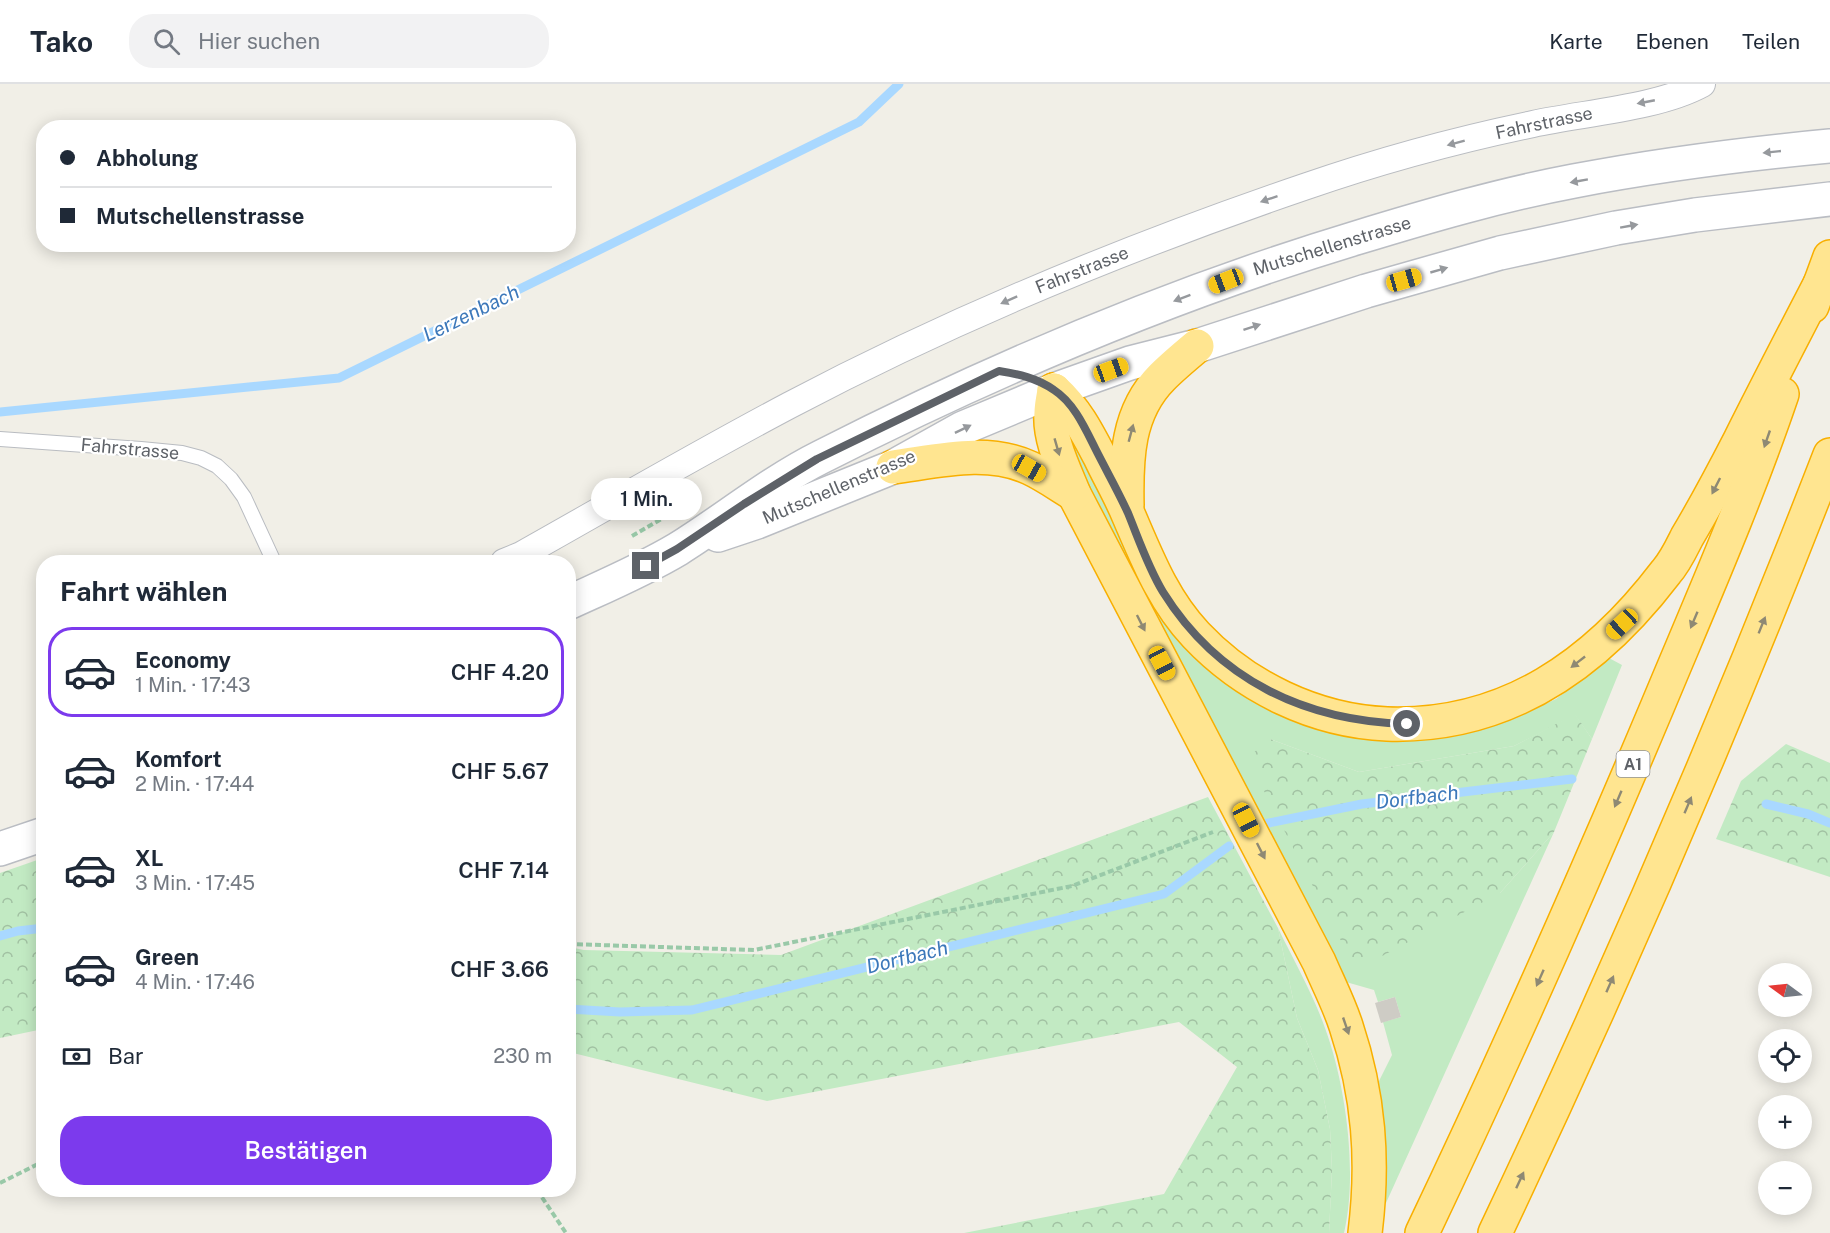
<!DOCTYPE html>
<html lang="de">
<head>
<meta charset="utf-8">
<style>
	body { margin:0; font-family:"Public Sans",sans-serif; background:#f2f2f3; color:#1f2937; height:100vh; display:flex; flex-direction:column; font-size:22px; white-space:nowrap }
	* { box-sizing:border-box; margin:0 }
	p { font-size:20px; color:#747a83 }
	.icon { flex:none; width:33px; height:33px; fill:none; stroke:currentColor; stroke-width:2; stroke-linecap:round; stroke-linejoin:round }
	.map { position:relative; flex:1; overflow:hidden }
	.panel { position:absolute; left:36px; top:471px; width:540px; height:642px; display:flex; flex-direction:column; background:#fff; border-radius:24px; box-shadow:0 3px 15px #0003 }
	.panel>* { flex:none }
	.hud { position:absolute; left:36px; top:36px; width:540px; height:132px; border-radius:24px; box-shadow:0 3px 15px #0003; display:grid; align-content:center; height:132px; padding:0 24px; background:#fff }
	.needle { width:39px; rotate:285deg }
	.controls { position:absolute; left:1758px; top:879px; display:grid; gap:12px }
	.controls a { display:grid; place-items:center; width:54px; height:54px; border-radius:50%; background:#fff; box-shadow:0 3px 15px #0003; font-size:30px }
	.end { position:absolute; width:27px; height:27px; margin:-14px; border:8px solid #5e6268; background:#fff; box-shadow:0 0 0 3px #fff }
	.from { border-radius:50% }
	.bubble { position:absolute; height:42px; border-radius:21px; background:#fff; box-shadow:0 3px 15px #0003; font-size:20px; font-weight:600; line-height:42px; text-align:center }
	.car { position:absolute; width:18px; height:36px; margin:-18px -9px; border-radius:8px; box-shadow:0 0 4px 2px #0007; background:linear-gradient(#f5c518 24%,#345 0 40%,#f5c518 0 76%,#345 0 86%,#f5c518 0) }
	.hud b { display:flex; align-items:center; gap:21px; height:57px; font-size:22px }
	.hud b+b { border-top:2px solid #e0e1e3 }
	.hud i { width:15px; height:15px; background:#1f2937 }
	ul { padding:0; list-style:none }
	li { display:flex; align-items:center; gap:18px; height:90px; margin:0 12px 9px; padding:0 12px; border:3px solid transparent; border-radius:24px }
	li div { flex:1 }
	li b { display:block; font-size:22px }
	li em { font-style:normal; font-weight:600 }
	li.current { border-color:#7c3aed }
	li>.icon { width:54px; height:54px; stroke-width:1.5 }
	h2 { padding:0 24px; font-size:27px; line-height:72px }
	.pay { display:flex; align-items:center; gap:15px; height:66px; padding:0 24px; font-size:22px }
	.pay p { margin-inline-start:auto }
	.cta { display:flex; gap:12px; margin-top:auto; padding:12px 24px }
	.cta a { flex:1; height:69px; border-radius:24px; background:#7c3aed; color:#fff; font-size:24px; font-weight:600; line-height:69px; text-align:center }
	header { display:flex; align-items:center; gap:36px; box-sizing:border-box; height:84px; padding:0 30px; background:#fff; border-bottom:2px solid #e0e1e3 }
	header strong { font-size:28px }
	nav { display:flex; gap:33px; margin-inline-start:auto; font-size:21px }
	.search { width:420px; height:54px; background:#f2f2f3; display:flex; align-items:center; gap:15px; box-sizing:border-box; padding:0 21px; border-radius:24px; color:#747a83; font-size:22px }
	.map>svg:first-child { display:block }
	.grass { fill:#c2eac3 }
	.forest { fill:url(#forest-crowns) }
	.lines { fill:none; stroke-linecap:round; stroke-linejoin:round }
	.stream { stroke:#a9d8ff; stroke-width:9 }
	.building { fill:#ceccc5 }
	.lane-casing { stroke:#b9bcc1; stroke-width:16 }
	.street-casing { stroke:#b9bcc1; stroke-width:28 }
	.secondary-casing { stroke:#babdc3; stroke-width:36 }
	.highway-casing { stroke:#f8af00; stroke-width:36 }
	.path { stroke:#99c9a8; stroke-width:4; stroke-dasharray:6 3; stroke-linecap:butt }
	.lane { stroke:#fff; stroke-width:14 }
	.street { stroke:#fff; stroke-width:26 }
	.secondary { stroke:#fff; stroke-width:33 }
	.highway { stroke:#ffe590; stroke-width:33 }
	.oneway { fill:#96999d }
	.oneway2 { fill:#8e8974 }
	.route { stroke:#5e6268; stroke-width:8 }
	.labels { text-anchor:middle; stroke-width:4.5; stroke-linejoin:round; paint-order:stroke }
	.shield { fill:#fff; stroke:#8e9195; stroke-width:1.5 }
	.shield-label { font-size:16px; font-weight:bold; fill:#5e6268 }
	.street-label { font-size:18px; fill:#5e6268; stroke:#fff }
	.water-label { font-size:20px; font-style:italic; fill:#3c78ba; stroke:#fff }
</style>
</head>
<body>
<header>
<strong>Tako</strong>
<div class="search"><svg class="icon" aria-label="search" viewBox="0 0 24 24"><circle cx="10" cy="10" r="6"/><path d="M15 15l6 6"/></svg>Hier suchen</div>
<nav><a>Karte</a><a>Ebenen</a><a>Teilen</a></nav>
</header>
<div class="map">
<svg width="1830" height="1149" viewBox="0 0 1830 1149">
	<defs>
		<pattern id="forest-crowns" width="20" height="18" patternUnits="userSpaceOnUse" patternTransform="scale(1.5)"><rect width="20" height="18" fill="#c2eac3"/><path d="M2 6a3 3 0 1 1 6 0M12 15a3 3 0 1 1 6 0" fill="none" stroke="#a1c1a2"/></pattern>
	</defs>
	<rect width="100%" height="100%" fill="#f1efe7"/>
	<!-- grass -->
	<g class="grass">
		<polygon points="1076,348 1141,500 1170,545 1343,650 1380,656 1418,656 1455,651 1491,642 1524,630 1556,615 1609,574 1622,581 1592,655 1575,631 1514,662 1359,688 1270,655 1500,809 1554,748 1386,1119 1381,1120 1374,1007 1392,971 1383,938 1401,933 1395,913 1378,918 1374,906 1339,896 1134,504 1064,349"/>
		<path d="M1278 844C1294 877 1313 910 1325 944 1346 1001 1358 1090 1344 1149H1329L1332 1086 1330 1045 1318 986 1297 934Z"/>
	</g>
	<!-- forest -->
	<g class="forest">
		<polygon points="1575,630 1592,655 1554,748 1500,809 1356,886 1247,674 1270,655 1359,688 1514,662"/>
		<polygon points="1786,660 1830,679 1830,793 1716,755 1741,697"/>
		<polygon points="1208,713 1278,844 1297,934 1318,986 1330,1045 1332,1086 1329,1149 964,1149 1164,1110 1237,983 1179,938 767,1017 569,968 569,863 584,866 781,871"/>
		<polygon points="43,774 43,945 0,954 0,789"/>
	</g>
	<g class="lines">
		<!-- stream -->
		<g class="stream">
			<polyline points="0,328 339,294 859,38 899,0"/>
			<polyline points="1766,720 1808,730 1830,739"/>
			<polyline points="1264,740 1362,720 1572,695"/>
			<polyline points="0,852 18,847 44,844"/>
			<polyline points="568,925 620,928 692,926 1164,810 1229,762"/>
		</g>
	</g>
	<!-- building -->
	<polygon class="building" points="1395,913 1401,933 1381,939 1375,919"/>
	<g class="lines">
		<defs>
			<polyline id="lane" points="0,355 141,365 182,369 201,374 217,382 231,395 244,413 274,478"/>
			<path id="street" d="M504 478 521 471C610 421 699 369 790 321 955 234 1128 163 1304 103 1379 77 1456 56 1533 40 1583 29 1658 24 1702 0"/>
			<g id="secondary">
				<polyline points="718,451 757,438 893,383 963,344 1054,306 1130,279 1197,262 1366,207 1500,169 1616,144 1695,131 1830,115"/>
				<path d="M568 519C605 502 643 486 678 465 726 435 771 398 821 373 994 285 1171 210 1356 154 1428 132 1500 111 1574 97 1658 81 1744 70 1830 62"/>
				<polyline points="0,765 44,750"/>
			</g>
			<g id="highway">
				<polyline points="1812,222 1830,173"/>
				<path d="M1054 306C1075 325 1087 348 1100 373 1109 392 1120 411 1128 430 1147 474 1163 516 1196 551 1245 603 1315 637 1387 640 1507 644 1596 580 1666 488 1675 478 1681 465 1687 453 1706 421 1723 389 1740 356 1766 304 1793 252 1820 200"/>
				<path d="M1054 306C1053 314 1051 321 1051 329 1049 356 1064 385 1074 410L1319 878C1328 899 1339 920 1346 942 1369 1011 1374 1077 1365 1149"/>
				<path d="M893 383C938 377 987 364 1030 384 1045 391 1059 401 1074 410"/>
				<path d="M1127 421C1126 375 1127 328 1162 293 1173 282 1185 272 1197 262"/>
				<path d="M1422 1149C1505 975 1583 799 1658 621 1701 518 1746 416 1782 310"/>
				<path d="M1495 1149C1616 894 1728 634 1830 371"/>
			</g>
		</defs>
		<!-- lane casing -->
		<use href="#lane" class="lane-casing"/>
		<!-- street casing -->
		<use href="#street" class="street-casing"/>
		<!-- secondary casing -->
		<use href="#secondary" class="secondary-casing"/>
		<!-- highway casing -->
		<use href="#highway" class="highway-casing"/>
		<!-- path -->
		<g class="path">
			<polyline points="632,452 675,427"/>
			<polyline points="568,860 754,866 1072,802 1213,748"/>
			<polyline points="0,1099 44,1077"/>
			<polyline points="537,1106 566,1149"/>
		</g>
		<!-- lane -->
		<use href="#lane" class="lane"/>
		<!-- street -->
		<use href="#street" class="street"/>
		<!-- secondary -->
		<use href="#secondary" class="secondary"/>
		<!-- highway -->
		<use href="#highway" class="highway"/>
	</g>
	<!-- one-way arrows -->
	<defs><path id="oneway-solid" d="M-6-.8H1V-3.2L6.5 0L1 3.2V.8H-6Z" transform="scale(1.5)"/></defs>
	<g class="oneway">
		<use href="#oneway-solid" transform="translate(1646 18) rotate(169)"/>
		<use href="#oneway-solid" transform="translate(1456 59) rotate(165)"/>
		<use href="#oneway-solid" transform="translate(1772 68) rotate(174)"/>
		<use href="#oneway-solid" transform="translate(1579 97) rotate(170)"/>
		<use href="#oneway-solid" transform="translate(1269 115) rotate(161)"/>
		<use href="#oneway-solid" transform="translate(1629 142) rotate(-10)"/>
		<use href="#oneway-solid" transform="translate(1439 186) rotate(-16)"/>
		<use href="#oneway-solid" transform="translate(1182 214) rotate(159)"/>
		<use href="#oneway-solid" transform="translate(1009 216) rotate(156)"/>
		<use href="#oneway-solid" transform="translate(1252 243) rotate(-18)"/>
		<use href="#oneway-solid" transform="translate(963 345) rotate(-26)"/>
	</g>
	<g class="oneway2">
		<use href="#oneway-solid" transform="translate(1131 349) rotate(-75)"/>
		<use href="#oneway-solid" transform="translate(1767 355) rotate(109)"/>
		<use href="#oneway-solid" transform="translate(1057 363) rotate(74)"/>
		<use href="#oneway-solid" transform="translate(1716 402) rotate(117)"/>
		<use href="#oneway-solid" transform="translate(1694 536) rotate(113)"/>
		<use href="#oneway-solid" transform="translate(1141 539) rotate(63)"/>
		<use href="#oneway-solid" transform="translate(1762 541) rotate(-68)"/>
		<use href="#oneway-solid" transform="translate(1578 578) rotate(142)"/>
		<use href="#oneway-solid" transform="translate(1618 715) rotate(113)"/>
		<use href="#oneway-solid" transform="translate(1688 721) rotate(-67)"/>
		<use href="#oneway-solid" transform="translate(1261 767) rotate(63)"/>
		<use href="#oneway-solid" transform="translate(1540 894) rotate(114)"/>
		<use href="#oneway-solid" transform="translate(1610 900) rotate(-66)"/>
		<use href="#oneway-solid" transform="translate(1346 942) rotate(71)"/>
		<use href="#oneway-solid" transform="translate(1520 1096) rotate(-65)"/>
	</g>
	<g class="lines">
		<!-- route -->
		<path class="route" d="M646 482 677 465 744 420 817 375 999 287C1018 290 1037 294 1054 306 1074 319 1085 344 1095 364 1106 386 1118 407 1128 429 1139 456 1148 483 1163 508 1218 596 1305 637 1407 640"/>
	</g>
	<g class="labels">
		<!-- shield labels -->
		<rect class="shield" x="1616.5" y="667" width="33" height="26" rx="4.5"/>
		<g class="shield-label">
			<text x="1633" y="686">A1</text>
		</g>
		<!-- street labels -->
		<g class="street-label">
			<text transform="translate(1544 39) rotate(-12)" y="6">Fahrstrasse</text>
			<text transform="translate(1332 162) rotate(-17)" y="6">Mutschellenstrasse</text>
			<text transform="translate(1082 186) rotate(-22)" y="6">Fahrstrasse</text>
			<text transform="translate(130 365) rotate(5)" y="6">Fahrstrasse</text>
			<text transform="translate(839 403) rotate(-23)" y="6">Mutschellenstrasse</text>
		</g>
		<!-- water labels -->
		<g class="water-label">
			<text transform="translate(471 229) rotate(-26)" y="7">Lerzenbach</text>
			<text transform="translate(1417 713) rotate(-7)" y="7">Dorfbach</text>
			<text transform="translate(907 873) rotate(-14)" y="7">Dorfbach</text>
		</g>
	</g>
</svg>
<div class="controls">
<a><svg class="needle" viewBox="-14 -14 28 28"><path d="M0-13l5 13h-10z" fill="#e53935"/><path d="M0 13l5-13h-10z" fill="#747a83"/></svg></a>
<a><svg class="icon" aria-label="locate" viewBox="0 0 24 24"><circle cx="12" cy="12" r="6"/><path d="M12 2v4M12 18v4M2 12h4M18 12h4"/></svg></a>
<a>+</a>
<a>−</a>
</div>
<i class="end from" style="left:1407px;top:640px"></i>
<i class="end" style="left:646px;top:482px"></i>
<div class="bubble" style="left:591px;top:394px;width:111px">1 Min.</div>
<i class="car" style="left:1404px;top:196px;rotate:74deg"></i>
<i class="car" style="left:1226px;top:197px;rotate:249deg"></i>
<i class="car" style="left:1111px;top:286px;rotate:70deg"></i>
<i class="car" style="left:1029px;top:384px;rotate:119deg"></i>
<i class="car" style="left:1622px;top:540px;rotate:227deg"></i>
<i class="car" style="left:1162px;top:579px;rotate:152deg"></i>
<i class="car" style="left:1246px;top:736px;rotate:153deg"></i>
<div class="hud">
<b><i class="from"></i>Abholung</b>
<b><i></i>Mutschellenstrasse</b>
</div>
<section class="panel">
<h2>Fahrt wählen</h2>
<ul>
<li class="current"><svg class="icon" aria-label="car" viewBox="0 0 24 24"><path d="M5 17H2v-5l4-1 3-4h7l3 4 3 1v5h-3M9 17h6M6 11h13"/><circle cx="7" cy="17" r="2"/><circle cx="17" cy="17" r="2"/></svg><div><b>Economy</b><p>1 Min. · 17:43</p></div><em>CHF 4.20</em></li>
<li><svg class="icon" aria-label="car" viewBox="0 0 24 24"><path d="M5 17H2v-5l4-1 3-4h7l3 4 3 1v5h-3M9 17h6M6 11h13"/><circle cx="7" cy="17" r="2"/><circle cx="17" cy="17" r="2"/></svg><div><b>Komfort</b><p>2 Min. · 17:44</p></div><em>CHF 5.67</em></li>
<li><svg class="icon" aria-label="car" viewBox="0 0 24 24"><path d="M5 17H2v-5l4-1 3-4h7l3 4 3 1v5h-3M9 17h6M6 11h13"/><circle cx="7" cy="17" r="2"/><circle cx="17" cy="17" r="2"/></svg><div><b>XL</b><p>3 Min. · 17:45</p></div><em>CHF 7.14</em></li>
<li><svg class="icon" aria-label="car" viewBox="0 0 24 24"><path d="M5 17H2v-5l4-1 3-4h7l3 4 3 1v5h-3M9 17h6M6 11h13"/><circle cx="7" cy="17" r="2"/><circle cx="17" cy="17" r="2"/></svg><div><b>Green</b><p>4 Min. · 17:46</p></div><em>CHF 3.66</em></li>
</ul>
<div class="pay"><svg class="icon" aria-label="cash" viewBox="0 0 24 24"><path d="M3 7h18v10H3z"/><circle cx="12" cy="12" r="2"/></svg>Bar<p>230 m</p></div>
<div class="cta"><a>Bestätigen</a></div>
</section>
</div>
</body>
</html>
